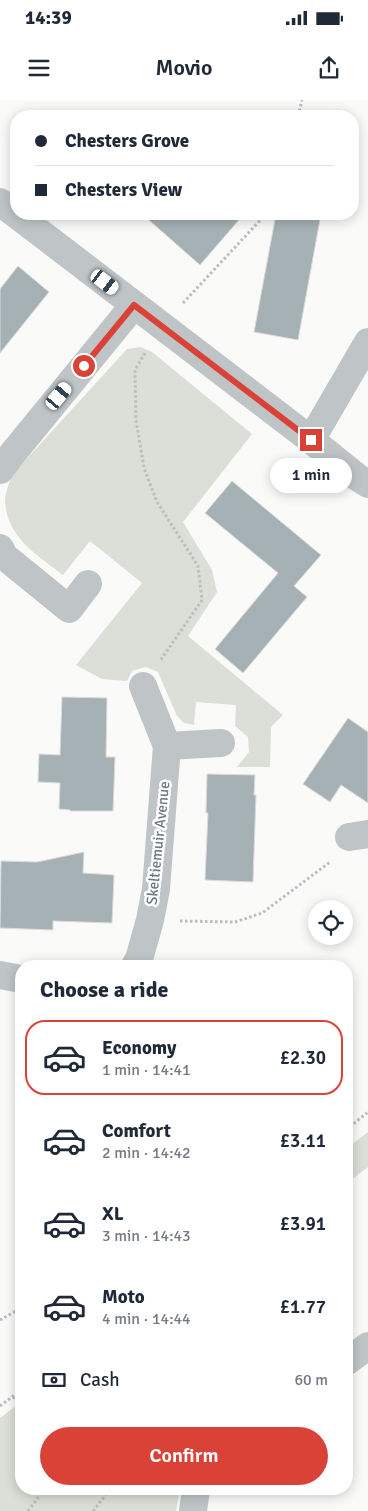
<!DOCTYPE html>
<html lang="en">
<head>
<meta charset="utf-8">
<style>
	body { margin:0; font-family:Signika,sans-serif; background:#f2f2f3; color:#1f2937; height:100vh; display:flex; flex-direction:column; font-size:19px; white-space:nowrap }
	* { box-sizing:border-box; margin:0 }
	p { font-size:16px; color:#747a83 }
	.icon { flex:none; width:28px; height:28px; fill:none; stroke:currentColor; stroke-width:2; stroke-linecap:round; stroke-linejoin:round }
	.map { position:relative; flex:1; overflow:hidden }
	.side { position:absolute; left:15px; top:860px; width:338px; height:535px; display:flex; flex-direction:column; background:#fff; border-radius:20px; box-shadow:0 2px 12px #0003 }
	.side>* { flex:none }
	.guide { position:absolute; left:10px; top:10px; width:349px; height:110px; border-radius:20px; box-shadow:0 2px 12px #0003; display:grid; align-content:center; height:110px; padding:0 25px; background:#fff }
	.controls { position:absolute; left:308px; top:800px; display:grid; gap:10px }
	.controls a { display:grid; place-items:center; width:45px; height:45px; border-radius:50%; background:#fff; box-shadow:0 2px 12px #0003; font-size:25px }
	.end { position:absolute; width:22px; height:22px; margin:-11px; border:6px solid #db4237; background:#fff; box-shadow:0 0 0 2px #fff }
	.from { border-radius:50% }
	.bubble { position:absolute; height:35px; border-radius:18px; background:#fff; box-shadow:0 2px 12px #0003; font-size:16px; font-weight:600; line-height:35px; text-align:center }
	.car { position:absolute; width:15px; height:30px; margin:-15px -8px; border-radius:6px; box-shadow:0 0 4px 1px #0007; background:linear-gradient(#fff 24%,#345 0 40%,#fff 0 76%,#345 0 86%,#fff 0) }
	.guide b { display:flex; align-items:center; gap:18px; height:48px; font-size:19px }
	.guide b+b { border-top:1px solid #e0e1e3 }
	.guide i { width:12px; height:12px; background:#1f2937 }
	ul { padding:0; list-style:none }
	li { display:flex; align-items:center; gap:15px; height:75px; margin:0 10px 8px; padding:0 15px; border:2px solid transparent; border-radius:20px }
	li div { flex:1 }
	li b { display:block; font-size:19px }
	li em { font-style:normal; font-weight:600 }
	li.current { border-color:#db4237 }
	li>.icon { width:45px; height:45px; stroke-width:1.5 }
	h2 { padding:0 25px; font-size:22px; line-height:60px }
	.pay { display:flex; align-items:center; gap:12px; height:55px; padding:0 25px; font-size:19px }
	.pay p { margin-inline-start:auto }
	.action { display:flex; gap:10px; margin-top:auto; padding:10px 25px }
	.action a { flex:1; height:58px; border-radius:30px; background:#db4237; color:#fff; font-size:20px; font-weight:600; line-height:58px; text-align:center }
	.status { display:flex; justify-content:space-between; align-items:center; height:35px; padding:0 25px; background:#fff; direction:ltr }
	.status svg { height:14px; fill:currentColor }
	header { display:flex; justify-content:space-between; align-items:center; height:65px; padding:0 25px; background:#fff; font-size:22px; font-weight:600 }
	.map>svg:first-child { display:block }
	.green { fill:#dbdfd7 }
	.building { fill:#a6b1b5; stroke:#dcdbda }
	.lines { fill:none; stroke-linecap:round; stroke-linejoin:round }
	.path { stroke:#babec0; stroke-width:3; stroke-dasharray:2.5 2.5; stroke-linecap:butt }
	.minor { stroke:#bfc5c7; stroke-width:28 }
	.route { stroke:#db4237; stroke-width:6 }
	.labels { text-anchor:middle; stroke-width:5; stroke-linejoin:round; paint-order:stroke }
	.street-label { font-size:15px; fill:#667a81; stroke:#fff }
</style>
</head>
<body>
<div class="status"><b>14:39</b><svg viewBox="0 0 49 12"><path d="M0 12V9h3v3zM5 12V6h3v6zM10 12V3h3v9zM15 12V0h3v12zM26 1h20v11H26zM47 4h2v5h-2z"/></svg></div>
<header><svg class="icon" aria-label="menu" viewBox="0 0 24 24"><path d="M4 6h16M4 12h16M4 18h16"/></svg>Movio<svg class="icon" aria-label="share" viewBox="0 0 24 24"><path d="M12 15V3M7 8l5-5 5 5M5 13v7h14v-7"/></svg></header>
<div class="map">
<svg width="368" height="1411" viewBox="0 0 368 1411">
	<rect width="100%" height="100%" fill="#fafaf8"/>
	<!-- green -->
	<g class="green">
		<path d="M141 247 152 252 252 334 183 422 212 470 217 492 188 536 283 615 271 627 270 667H237L249 652 248 637 235 626 236 605 196 602 194 625 184 623 177 616 158 572 146 567 132 571 127 581 102 579 76 565 142 483 90 441 63 475C40 457 11 440 6 409 3 398 8 386 12 375L127 249Z"/>
		<polygon points="368,1032 368,1067 346,1084 346,1049"/>
		<polygon points="21,1302 21,1389 180,1389 176,1411 0,1411 0,1318"/>
	</g>
	<!-- building -->
	<g class="building">
		<polygon points="142,114 244,114 200,165"/>
		<polygon points="276,114 321,114 298,240 254,232"/>
		<polygon points="18,166 49,192 0,253 0,189"/>
		<polygon points="232,381 321,455 294,486 307,497 243,573 215,549 278,473 205,413"/>
		<polygon points="62,597 107,598 106,657 115,657 113,711 70,711 70,710 59,709 60,683 38,682 39,654 60,655"/>
		<polygon points="348,618 368,632 368,703 341,685 330,702 303,684"/>
		<polygon points="207,674 255,675 254,695 256,695 253,782 205,780 208,713 206,713"/>
		<polygon points="84,752 83,773 114,775 112,823 53,821 53,830 0,828 1,761 37,762"/>
	</g>
	<g class="lines">
		<!-- path -->
		<g class="path">
			<polyline points="298,16 302,0"/>
			<polyline points="183,203 266,114"/>
			<polyline points="145,253 135,270 136,320 144,368 157,402 198,466 202,500 160,561"/>
			<polyline points="180,821 235,822 262,813 330,762"/>
			<polyline points="346,1030 368,1012"/>
			<polyline points="0,1220 16,1211 21,1206"/>
			<polyline points="13,1297 21,1302"/>
			<polyline points="0,1306 21,1290"/>
			<polyline points="28,1411 40,1395 42,1389"/>
			<polyline points="93,1411 108,1392 116,1389"/>
		</g>
		<!-- minor -->
		<g class="minor">
			<polyline points="0,102 311,340 357,377 368,384"/>
			<polyline points="311,340 368,242"/>
			<polyline points="0,370 9,358 134,205"/>
			<polyline points="0,448 4,456 69,509 88,484"/>
			<polyline points="167,646 221,643"/>
			<polyline points="349,737 368,734"/>
			<polyline points="135,866 139,859 150,820 156,789 167,646 143,586"/>
			<polyline points="0,875 21,879"/>
			<polyline points="346,1262 368,1246"/>
			<polyline points="193,1411 196,1389"/>
		</g>
	</g>
	<g class="lines">
		<!-- route -->
		<polyline class="route" points="84,266 134,205 311,340"/>
	</g>
	<g class="labels">
		<!-- street labels -->
		<g class="street-label">
			<text transform="translate(158 743) rotate(-84)" y="5">Skeltiemuir Avenue</text>
		</g>
	</g>
</svg>
<div class="controls">
<a><svg class="icon" aria-label="locate" viewBox="0 0 24 24"><circle cx="12" cy="12" r="6"/><path d="M12 2v4M12 18v4M2 12h4M18 12h4"/></svg></a>
</div>
<i class="end from" style="left:84px;top:266px"></i>
<i class="end" style="left:311px;top:340px"></i>
<div class="bubble" style="left:270px;top:358px;width:82px">1 min</div>
<i class="car" style="left:105px;top:182px;rotate:127deg"></i>
<i class="car" style="left:59px;top:296px;rotate:40deg"></i>
<div class="guide">
<b><i class="from"></i>Chesters Grove</b>
<b><i></i>Chesters View</b>
</div>
<section class="side">
<h2>Choose a ride</h2>
<ul>
<li class="current"><svg class="icon" aria-label="car" viewBox="0 0 24 24"><path d="M5 17H2v-5l4-1 3-4h7l3 4 3 1v5h-3M9 17h6M6 11h13"/><circle cx="7" cy="17" r="2"/><circle cx="17" cy="17" r="2"/></svg><div><b>Economy</b><p>1 min · 14:41</p></div><em>£2.30</em></li>
<li><svg class="icon" aria-label="car" viewBox="0 0 24 24"><path d="M5 17H2v-5l4-1 3-4h7l3 4 3 1v5h-3M9 17h6M6 11h13"/><circle cx="7" cy="17" r="2"/><circle cx="17" cy="17" r="2"/></svg><div><b>Comfort</b><p>2 min · 14:42</p></div><em>£3.11</em></li>
<li><svg class="icon" aria-label="car" viewBox="0 0 24 24"><path d="M5 17H2v-5l4-1 3-4h7l3 4 3 1v5h-3M9 17h6M6 11h13"/><circle cx="7" cy="17" r="2"/><circle cx="17" cy="17" r="2"/></svg><div><b>XL</b><p>3 min · 14:43</p></div><em>£3.91</em></li>
<li><svg class="icon" aria-label="car" viewBox="0 0 24 24"><path d="M5 17H2v-5l4-1 3-4h7l3 4 3 1v5h-3M9 17h6M6 11h13"/><circle cx="7" cy="17" r="2"/><circle cx="17" cy="17" r="2"/></svg><div><b>Moto</b><p>4 min · 14:44</p></div><em>£1.77</em></li>
</ul>
<div class="pay"><svg class="icon" aria-label="cash" viewBox="0 0 24 24"><path d="M3 7h18v10H3z"/><circle cx="12" cy="12" r="2"/></svg>Cash<p>60 m</p></div>
<div class="action"><a>Confirm</a></div>
</section>
</div>
</body>
</html>
